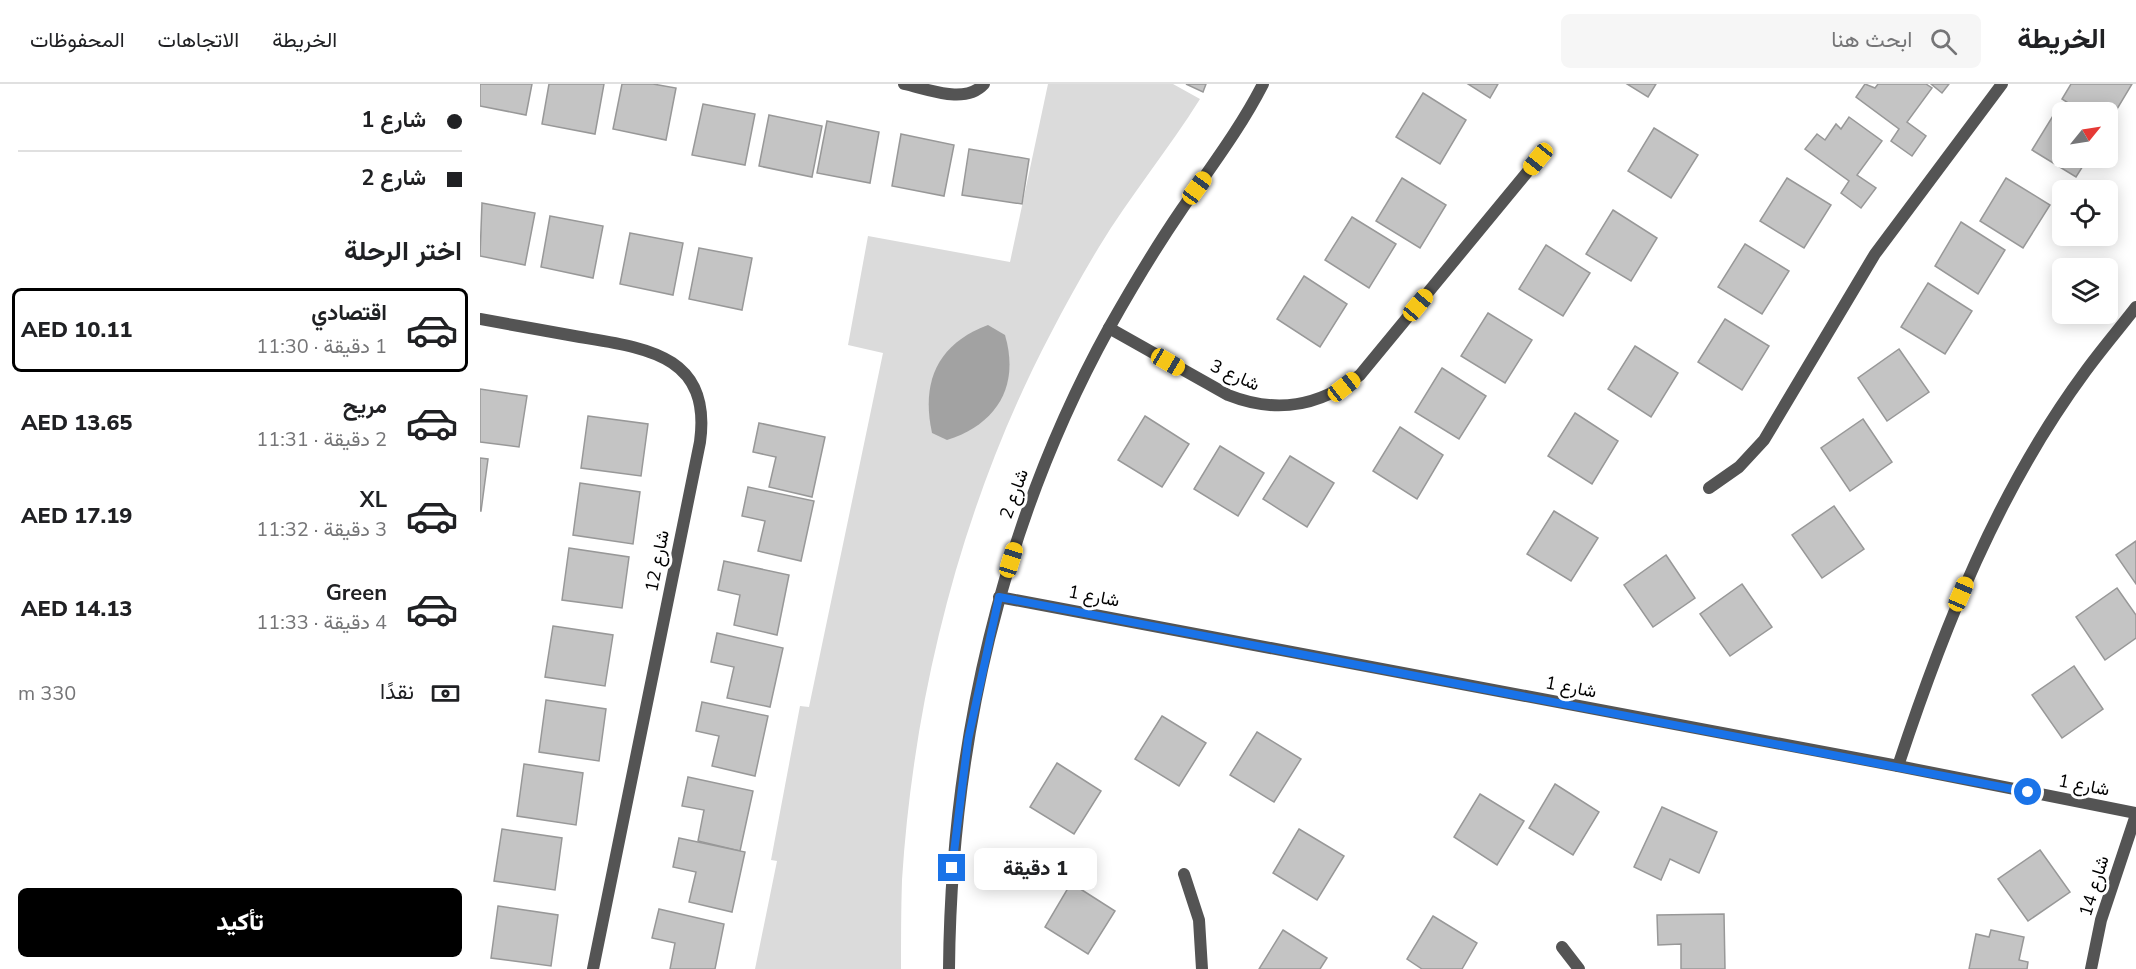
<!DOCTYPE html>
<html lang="ar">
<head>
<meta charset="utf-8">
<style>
	body { margin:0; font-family:"Nunito Sans",Vazirmatn,sans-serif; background:#f6f6f6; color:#202124; direction:rtl; height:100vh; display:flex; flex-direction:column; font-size:22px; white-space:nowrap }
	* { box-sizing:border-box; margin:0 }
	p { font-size:20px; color:#757577 }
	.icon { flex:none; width:33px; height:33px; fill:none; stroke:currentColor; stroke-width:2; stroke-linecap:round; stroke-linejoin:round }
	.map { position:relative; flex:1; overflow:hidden; direction:ltr }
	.side { display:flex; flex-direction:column; background:#fff; width:480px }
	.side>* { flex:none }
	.hud { display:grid; align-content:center; height:132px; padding:0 18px; background:#fff }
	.needle { width:39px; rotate:60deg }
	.controls { position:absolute; left:1572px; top:18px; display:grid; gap:12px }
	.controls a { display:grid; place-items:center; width:66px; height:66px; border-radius:9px; background:#fff; box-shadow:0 3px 15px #0003; font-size:30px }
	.end { position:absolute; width:27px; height:27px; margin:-14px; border:8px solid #1a73e8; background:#fff; box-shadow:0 0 0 3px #fff }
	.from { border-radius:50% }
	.bubble { position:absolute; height:42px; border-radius:9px; background:#fff; box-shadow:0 3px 15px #0003; font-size:20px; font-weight:800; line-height:42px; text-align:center; direction:rtl }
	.car { position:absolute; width:18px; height:36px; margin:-18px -9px; border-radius:8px; box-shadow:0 0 4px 2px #0007; background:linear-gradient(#f5c518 24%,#345 0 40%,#f5c518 0 76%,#345 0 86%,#f5c518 0) }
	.hud b { display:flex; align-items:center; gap:21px; height:57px; font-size:22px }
	.hud b+b { border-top:2px solid #e0e0e0 }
	.hud i { width:15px; height:15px; background:#202124 }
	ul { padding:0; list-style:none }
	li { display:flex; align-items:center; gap:18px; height:84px; margin:0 12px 9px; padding:0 6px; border:3px solid transparent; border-radius:9px }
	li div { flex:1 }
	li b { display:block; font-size:22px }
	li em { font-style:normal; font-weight:800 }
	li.on { border-color:#000 }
	li>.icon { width:54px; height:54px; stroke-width:1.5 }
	h2 { padding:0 18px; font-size:27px; line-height:72px }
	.pay { display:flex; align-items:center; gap:15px; height:66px; padding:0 18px; font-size:22px }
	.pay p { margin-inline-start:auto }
	.button { display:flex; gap:12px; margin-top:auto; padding:12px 18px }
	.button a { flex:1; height:69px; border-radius:9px; background:#000; color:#fff; font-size:24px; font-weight:800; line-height:69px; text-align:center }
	header { display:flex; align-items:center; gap:36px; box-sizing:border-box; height:84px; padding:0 30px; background:#fff; border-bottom:2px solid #e0e0e0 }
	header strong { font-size:28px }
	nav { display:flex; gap:33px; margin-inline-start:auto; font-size:21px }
	.search { width:420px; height:54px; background:#f6f6f6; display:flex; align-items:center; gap:15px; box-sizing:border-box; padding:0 21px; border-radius:9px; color:#757577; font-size:22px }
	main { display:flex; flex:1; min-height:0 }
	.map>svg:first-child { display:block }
	.green { fill:#dbdbdb }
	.water { fill:#a2a2a2 }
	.building { fill:#c4c4c4; stroke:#989898; stroke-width:1.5 }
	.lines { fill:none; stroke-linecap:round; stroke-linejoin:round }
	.street { stroke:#545454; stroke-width:12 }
	.route { stroke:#1a73e8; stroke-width:8 }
	.labels { text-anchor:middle; stroke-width:6; stroke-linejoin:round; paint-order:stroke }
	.street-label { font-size:18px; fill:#000; stroke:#fff }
</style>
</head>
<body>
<header>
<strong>الخريطة</strong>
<div class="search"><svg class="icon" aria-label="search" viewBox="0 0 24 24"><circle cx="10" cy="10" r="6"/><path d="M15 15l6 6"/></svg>ابحث هنا</div>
<nav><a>الخريطة</a><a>الاتجاهات</a><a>المحفوظات</a></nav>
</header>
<main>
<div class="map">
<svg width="1656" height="885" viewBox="0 0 1656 885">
	<rect width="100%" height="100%" fill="#fff"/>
	<!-- green -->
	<path class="green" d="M568 0H693L720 15C688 66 650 112 619 163 602 191 586 220 571 249 483 416 434 608 422 796 421 825 421 855 421 885H275L297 777 291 776 320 622 329 623 403 269 368 261 388 152 530 178Z"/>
	<!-- water -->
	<path class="water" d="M508 241 525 251C540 302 517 340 467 356L452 349C441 298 457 260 508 241Z"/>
	<!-- building -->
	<g class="building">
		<polygon points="0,0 52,0 46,31 0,22"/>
		<polygon points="69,0 124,0 115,50 62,40"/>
		<polygon points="142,0 173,0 196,4 186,56 133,45"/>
		<polygon points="706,0 726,0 723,8"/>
		<polygon points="988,0 1018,0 1010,14"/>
		<polygon points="1147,0 1176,0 1168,13"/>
		<polygon points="1385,0 1395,4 1398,0 1446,0 1452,4 1427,38 1446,52 1432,72 1411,57 1419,45 1376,13"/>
		<polygon points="1451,0 1469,0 1462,9"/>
		<polygon points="1591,0 1652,0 1628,40 1628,28 1602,28 1582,15"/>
		<polygon points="943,9 986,36 960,80 916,53"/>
		<polygon points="223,20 275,30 265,81 212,71"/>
		<polygon points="1579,22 1588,28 1582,28 1582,74 1608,74 1596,93 1552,66"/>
		<polygon points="289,31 342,42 332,93 279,82"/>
		<polygon points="1369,33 1402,57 1377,91 1396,104 1381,124 1361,109 1369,97 1325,65 1337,50 1345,56 1356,40 1361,45"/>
		<polygon points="347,37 399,48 390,99 337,89"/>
		<polygon points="1174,44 1218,71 1191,114 1148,87"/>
		<polygon points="421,50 474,61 464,112 412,102"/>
		<polygon points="489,65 549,75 542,120 482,111"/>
		<polygon points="922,94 966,121 940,164 896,137"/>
		<polygon points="1307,94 1351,121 1324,164 1280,137"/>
		<polygon points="1526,94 1570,121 1543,164 1500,137"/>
		<polygon points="2,119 55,129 45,181 0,172"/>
		<polygon points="1133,126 1177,154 1151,197 1106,170"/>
		<polygon points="70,132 123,142 113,194 61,183"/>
		<polygon points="872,133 916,160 889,204 845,176"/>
		<polygon points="1481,138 1525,166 1498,210 1455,182"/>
		<polygon points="150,149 203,159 193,211 140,200"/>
		<polygon points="1265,160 1309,187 1282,230 1238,203"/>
		<polygon points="1066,161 1110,189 1083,232 1039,205"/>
		<polygon points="219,164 272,174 262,226 209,215"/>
		<polygon points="824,192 867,220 840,263 797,235"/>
		<polygon points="1448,199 1492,227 1465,270 1421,243"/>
		<polygon points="1008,229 1052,256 1025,299 981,272"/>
		<polygon points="1245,235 1289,262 1262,306 1218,278"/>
		<polygon points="1155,262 1198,289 1171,333 1128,305"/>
		<polygon points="1419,265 1449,308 1407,337 1378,294"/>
		<polygon points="962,284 1006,312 979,355 935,328"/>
		<polygon points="0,305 47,312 39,363 0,358"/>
		<polygon points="1095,329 1138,357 1112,400 1068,372"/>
		<polygon points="108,332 168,340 161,392 101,384"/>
		<polygon points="665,332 709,360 682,403 638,376"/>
		<polygon points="1383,335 1412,378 1370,407 1341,364"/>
		<polygon points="279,339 345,353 332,413 289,403 296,373 273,368"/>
		<polygon points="920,343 963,371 937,415 893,387"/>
		<polygon points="740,362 784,389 758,432 714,405"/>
		<polygon points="810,372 854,399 827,443 783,415"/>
		<polygon points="0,374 8,375 1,427 0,427"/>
		<polygon points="100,399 160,408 153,460 93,451"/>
		<polygon points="268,403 334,417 321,477 278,467 285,437 262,432"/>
		<polygon points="1354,422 1384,465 1342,494 1312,451"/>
		<polygon points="1074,427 1118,454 1091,497 1047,470"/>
		<polygon points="1656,457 1656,500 1636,471"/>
		<polygon points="89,464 149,473 142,524 82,516"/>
		<polygon points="1186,471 1215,514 1173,543 1144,501"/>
		<polygon points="244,477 309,491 297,551 254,541 260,511 238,506"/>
		<polygon points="1262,500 1292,543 1250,572 1220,530"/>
		<polygon points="1637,504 1656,531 1656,554 1625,576 1596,533"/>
		<polygon points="73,542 133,551 125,602 65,593"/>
		<polygon points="237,549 303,564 290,623 247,614 254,583 231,578"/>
		<polygon points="1594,582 1623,625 1582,654 1552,611"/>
		<polygon points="66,616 126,625 119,677 59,668"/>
		<polygon points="222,618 288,632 275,692 232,682 239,652 216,647"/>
		<polygon points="682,632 726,659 699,702 655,675"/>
		<polygon points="777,648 821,675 794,718 750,691"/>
		<polygon points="577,679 621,707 594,750 550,723"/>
		<polygon points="44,680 103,689 96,741 37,732"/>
		<polygon points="208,693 273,707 260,767 218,757 224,726 202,722"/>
		<polygon points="1075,700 1119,728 1093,771 1049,744"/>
		<polygon points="1000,710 1044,737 1017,781 974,753"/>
		<polygon points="1182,723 1237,748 1219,789 1190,775 1181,796 1154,783"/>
		<polygon points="22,745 82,754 75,806 14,797"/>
		<polygon points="819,745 864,772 837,816 793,789"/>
		<polygon points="199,754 265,768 252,828 209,818 216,788 193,783"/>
		<polygon points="1560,766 1590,808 1548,837 1518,795"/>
		<polygon points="591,799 635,827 608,870 565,843"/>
		<polygon points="18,822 78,831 71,882 11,874"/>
		<polygon points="179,825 244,840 235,885 190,885 195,859 172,854"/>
		<polygon points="1244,830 1245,885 1201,885 1201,860 1178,861 1177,831"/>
		<polygon points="953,832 997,859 982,885 942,885 927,875"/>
		<polygon points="803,846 847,874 840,885 779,885"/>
		<polygon points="1511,846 1544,853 1539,876 1548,878 1547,885 1489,885 1496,850 1509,853"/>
	</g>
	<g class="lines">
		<!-- street -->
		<g class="street">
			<path d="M424 0C448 5 485 21 504 0"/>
			<path d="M0 235C33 241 67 247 100 253 166 264 232 271 220 358L113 885"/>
			<path d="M629 244 748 311C796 330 839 323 880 291L1058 75"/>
			<polyline points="1229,404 1259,383 1284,356 1395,170 1522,0"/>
			<polyline points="519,513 1418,682 1656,729"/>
			<path d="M1418 682C1464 543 1518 406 1605 288 1621 266 1639 245 1656 223"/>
			<polyline points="704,790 719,836 722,885"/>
			<polyline points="1082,863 1099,885"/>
			<path d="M469 885C471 662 521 440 629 244 652 203 676 163 702 125 730 84 760 45 783 0"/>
			<polyline points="1611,885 1621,836 1656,731"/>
		</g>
	</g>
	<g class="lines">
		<!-- route -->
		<polyline class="route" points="472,784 488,656 519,513 1548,708"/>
	</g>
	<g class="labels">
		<!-- street labels -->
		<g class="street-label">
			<text transform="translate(755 291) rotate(24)" y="6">شارع 3</text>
			<text transform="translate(534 410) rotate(-70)" y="6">شارع 2</text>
			<text transform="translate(177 477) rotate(-79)" y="6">شارع 12</text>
			<text transform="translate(614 512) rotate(11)" y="6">شارع 1</text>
			<text transform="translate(1091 603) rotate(11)" y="6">شارع 1</text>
			<text transform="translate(1604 701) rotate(11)" y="6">شارع 1</text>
			<text transform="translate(1614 802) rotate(-73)" y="6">شارع 14</text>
		</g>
	</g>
</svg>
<div class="controls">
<a><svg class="needle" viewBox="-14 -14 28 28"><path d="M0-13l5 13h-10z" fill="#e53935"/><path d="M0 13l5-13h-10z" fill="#757577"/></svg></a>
<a><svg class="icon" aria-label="locate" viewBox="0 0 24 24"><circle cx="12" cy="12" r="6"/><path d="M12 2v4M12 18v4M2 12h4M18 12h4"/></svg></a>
<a><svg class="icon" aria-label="layers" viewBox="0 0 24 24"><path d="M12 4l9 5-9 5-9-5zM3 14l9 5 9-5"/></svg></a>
</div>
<i class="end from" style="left:1548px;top:708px"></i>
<i class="end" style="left:472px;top:784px"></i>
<div class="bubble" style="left:494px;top:764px;width:123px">1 دقيقة</div>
<i class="car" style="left:1058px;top:75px;rotate:219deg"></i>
<i class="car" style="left:717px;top:104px;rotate:36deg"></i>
<i class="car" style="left:938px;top:221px;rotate:40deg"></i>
<i class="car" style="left:688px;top:278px;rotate:120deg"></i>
<i class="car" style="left:864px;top:303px;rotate:52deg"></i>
<i class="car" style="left:531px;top:476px;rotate:17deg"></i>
<i class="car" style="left:1481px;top:510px;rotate:23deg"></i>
</div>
<section class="side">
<div class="hud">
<b><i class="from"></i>شارع 1</b>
<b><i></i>شارع 2</b>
</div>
<h2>اختر الرحلة</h2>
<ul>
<li class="on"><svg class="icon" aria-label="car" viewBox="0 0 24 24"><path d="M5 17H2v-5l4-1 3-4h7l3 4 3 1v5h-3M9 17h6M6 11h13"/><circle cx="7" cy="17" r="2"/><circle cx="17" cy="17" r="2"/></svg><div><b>اقتصادي</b><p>1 دقيقة · 11:30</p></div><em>AED 10.11</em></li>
<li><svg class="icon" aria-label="car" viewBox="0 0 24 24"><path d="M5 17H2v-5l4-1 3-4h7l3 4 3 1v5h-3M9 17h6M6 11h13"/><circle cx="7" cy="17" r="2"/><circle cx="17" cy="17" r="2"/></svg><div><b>مريح</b><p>2 دقيقة · 11:31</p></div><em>AED 13.65</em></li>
<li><svg class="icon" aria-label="car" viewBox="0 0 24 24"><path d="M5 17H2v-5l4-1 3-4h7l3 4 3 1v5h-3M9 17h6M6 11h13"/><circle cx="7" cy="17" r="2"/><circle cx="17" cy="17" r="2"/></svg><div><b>XL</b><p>3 دقيقة · 11:32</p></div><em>AED 17.19</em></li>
<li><svg class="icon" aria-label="car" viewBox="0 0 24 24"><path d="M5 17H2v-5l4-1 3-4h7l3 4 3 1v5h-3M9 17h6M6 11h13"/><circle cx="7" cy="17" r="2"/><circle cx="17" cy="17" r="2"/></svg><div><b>Green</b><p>4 دقيقة · 11:33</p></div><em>AED 14.13</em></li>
</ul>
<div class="pay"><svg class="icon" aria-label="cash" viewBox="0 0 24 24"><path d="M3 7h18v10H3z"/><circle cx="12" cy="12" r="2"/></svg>نقدًا<p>330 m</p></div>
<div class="button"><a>تأكيد</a></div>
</section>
</main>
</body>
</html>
